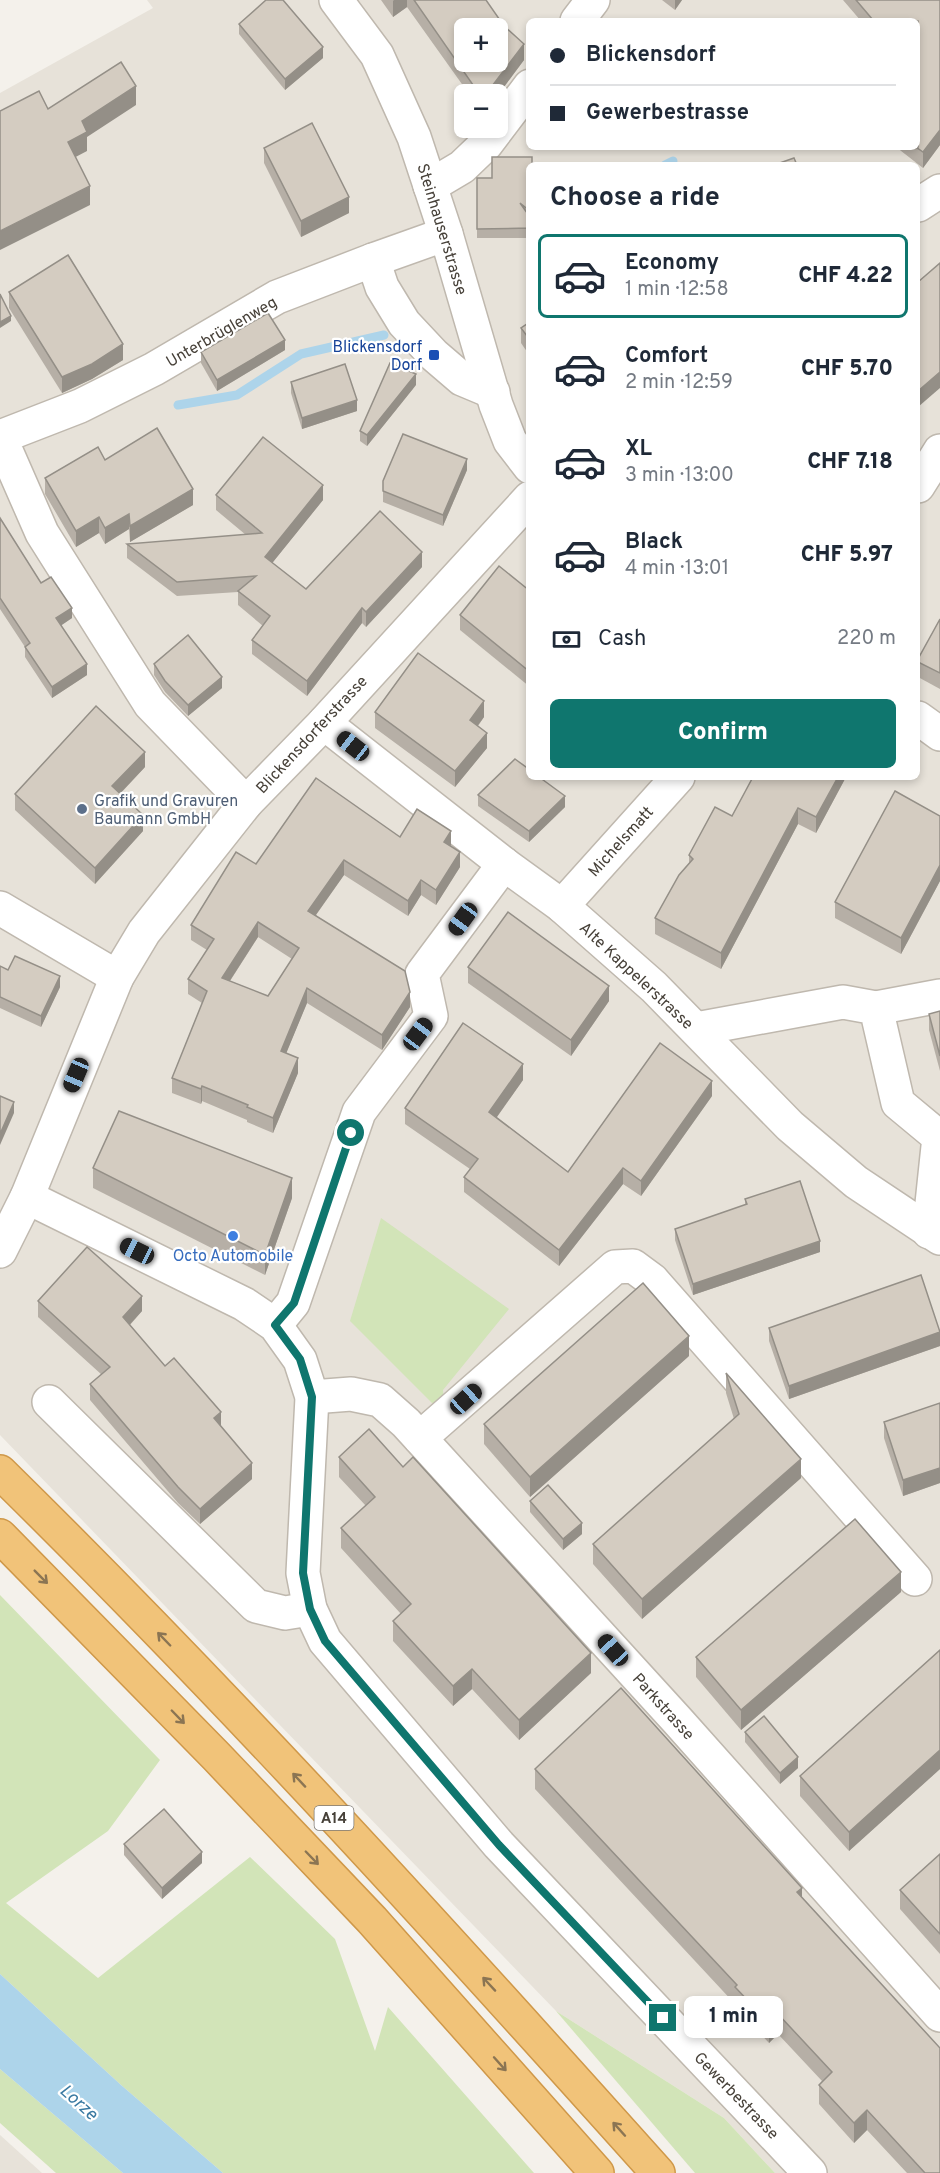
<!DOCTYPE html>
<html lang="en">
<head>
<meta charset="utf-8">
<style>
	body { margin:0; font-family:Overpass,sans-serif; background:#f6f6f7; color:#1f2937; height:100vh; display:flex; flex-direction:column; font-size:22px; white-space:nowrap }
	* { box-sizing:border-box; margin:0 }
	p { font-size:20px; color:#747a83 }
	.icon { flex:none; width:33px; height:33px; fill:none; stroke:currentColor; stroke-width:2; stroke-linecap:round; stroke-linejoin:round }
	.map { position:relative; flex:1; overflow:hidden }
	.details { position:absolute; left:526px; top:162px; width:394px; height:618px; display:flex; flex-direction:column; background:#fff; border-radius:9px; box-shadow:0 3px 9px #0003 }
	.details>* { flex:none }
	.banner { position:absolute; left:526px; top:18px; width:394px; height:132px; border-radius:9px; box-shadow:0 3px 9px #0003; display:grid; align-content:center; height:132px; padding:0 24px; background:#fff }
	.tools { position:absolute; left:454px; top:18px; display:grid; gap:12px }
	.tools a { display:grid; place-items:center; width:54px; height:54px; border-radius:9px; background:#fff; box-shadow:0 3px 9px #0003; font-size:30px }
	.end { position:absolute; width:27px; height:27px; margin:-14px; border:8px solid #0f766e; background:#fff; box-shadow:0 0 0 3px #fff }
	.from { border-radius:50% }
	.bubble { position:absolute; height:42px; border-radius:9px; background:#fff; box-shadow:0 3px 9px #0003; font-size:20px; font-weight:800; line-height:42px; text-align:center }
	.car { position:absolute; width:18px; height:36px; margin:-18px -9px; border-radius:8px; box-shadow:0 0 4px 2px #0007; background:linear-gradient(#222 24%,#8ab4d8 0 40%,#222 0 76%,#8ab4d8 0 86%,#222 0) }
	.banner b { display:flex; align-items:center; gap:21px; height:57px; font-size:22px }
	.banner b+b { border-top:2px solid #e0e1e3 }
	.banner i { width:15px; height:15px; background:#1f2937 }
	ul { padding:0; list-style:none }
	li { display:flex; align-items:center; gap:18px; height:84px; margin:0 12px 9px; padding:0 12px; border:3px solid transparent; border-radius:9px }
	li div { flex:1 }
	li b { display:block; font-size:22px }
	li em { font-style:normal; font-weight:800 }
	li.current { border-color:#0f766e }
	li>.icon { width:54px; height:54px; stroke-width:1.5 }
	h2 { padding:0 24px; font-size:27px; line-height:72px }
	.pay { display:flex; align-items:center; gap:15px; height:66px; padding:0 24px; font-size:22px }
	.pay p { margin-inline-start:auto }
	.button { display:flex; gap:12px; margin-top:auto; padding:12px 24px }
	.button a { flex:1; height:69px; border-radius:9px; background:#0f766e; color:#fff; font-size:24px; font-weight:800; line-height:69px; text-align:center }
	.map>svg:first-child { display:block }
	.residential { fill:#e7e2d9; fill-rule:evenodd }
	.green { fill:#d2e4b8 }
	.water { fill:#add4ea }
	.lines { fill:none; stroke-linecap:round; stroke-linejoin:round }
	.stream { stroke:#add4ea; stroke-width:9 }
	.minor-casing { stroke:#bfb8ae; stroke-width:36 }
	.highway-casing { stroke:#cf9849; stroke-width:36 }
	.minor { stroke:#fff; stroke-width:33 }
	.highway { stroke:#f1c379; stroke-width:33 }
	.wall { fill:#b6afa6; fill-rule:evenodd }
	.shaded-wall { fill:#948f87 }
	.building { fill:#d4ccc1; stroke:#948f87; stroke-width:1.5; fill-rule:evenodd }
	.oneway { stroke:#8b7553 }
	.route { stroke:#0f766e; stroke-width:8 }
	.transit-dot { fill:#1a4fb4; stroke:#fff; stroke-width:2 }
	.service-dot { fill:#5c6f8a; stroke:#fff; stroke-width:2 }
	.shop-dot { fill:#3f7fe0; stroke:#fff; stroke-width:2 }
	.labels { text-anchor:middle; stroke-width:4.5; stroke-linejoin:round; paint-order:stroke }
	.shield { fill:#fff; stroke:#7e7a74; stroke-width:1.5 }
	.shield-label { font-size:15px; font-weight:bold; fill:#474139 }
	.street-label { font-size:16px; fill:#474139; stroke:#fff }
	.transit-label { font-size:16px; fill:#164399; stroke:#fff; text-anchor:end }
	.service-label { font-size:16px; fill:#4e5e75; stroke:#fff; text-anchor:start }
	.shop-label { font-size:16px; fill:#366cbe; stroke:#fff }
	.water-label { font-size:18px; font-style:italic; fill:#3a7aa2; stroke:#fff }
</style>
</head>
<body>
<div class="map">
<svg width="940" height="2173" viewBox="0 0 940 2173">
	<rect width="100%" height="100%" fill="#f4f1eb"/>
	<!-- residential -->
	<g class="residential">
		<path d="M147 0H940V2173H775L724 2118 556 2011 0 1435V93L153 8ZM530 21H918V147H530ZM465 28H498V62H465ZM465 94H498V128H465ZM530 165H918V777H530Z"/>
		<polygon points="0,2135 42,2173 0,2173"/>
	</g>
	<!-- green -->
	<g class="green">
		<polygon points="381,1218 509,1309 443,1390 444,1401 432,1403 350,1321"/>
		<polygon points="0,1595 160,1760 108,1831 6,1903 98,1978 250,1857 335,1939 375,2051 388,2007 534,2173 223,2173 121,2085 0,1974"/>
		<polygon points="556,2011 724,2118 775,2173 695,2173"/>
		<polygon points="0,2069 123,2173 56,2173 0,2123"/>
	</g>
	<!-- water -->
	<polygon class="water" points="0,1974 121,2085 223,2173 123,2173 0,2069"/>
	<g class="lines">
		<!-- stream -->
		<g class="stream">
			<polyline points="665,165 673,161"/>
			<polyline points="178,405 237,395 301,354 384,335"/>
		</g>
		<defs>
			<g id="minor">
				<polyline points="336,0 377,55 414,137 446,234 496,405 510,441 530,467"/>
				<polyline points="577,21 593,0"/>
				<polyline points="430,186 462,167 486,144 530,86"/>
				<polyline points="918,205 940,191"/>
				<polyline points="373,260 382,287 404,323 434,355 462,379 493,392"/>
				<polyline points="918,486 940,451"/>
				<polyline points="918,718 940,734"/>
				<polyline points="324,723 504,864 562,906 654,987 790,1126 856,1182 940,1238"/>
				<polyline points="246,803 150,704 42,533 0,437 80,406 154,369 277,297 373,260 446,234"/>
				<polyline points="562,906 678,777"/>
				<polyline points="0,908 117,977"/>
				<polyline points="876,1008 940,996"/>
				<polyline points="696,1029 843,1002 876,1008 898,1103 939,1137 929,1232"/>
				<polyline points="27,1197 244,1304 275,1325 300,1360 312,1397 303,1573 310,1609 325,1641 499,1845 810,2173"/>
				<polyline points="0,1251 27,1197 117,977 144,932 246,803 324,723 530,498"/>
				<polyline points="275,1325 293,1303 359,1112 431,1016 422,974 504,864"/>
				<polyline points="312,1397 351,1394 380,1400 406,1423 677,1720 940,2015"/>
				<polyline points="49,1402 256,1606 285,1613 310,1609"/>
				<polyline points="420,1438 615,1267 633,1266 652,1280 915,1579"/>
			</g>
			<g id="highway">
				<path d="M0 1472C229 1697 444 1934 658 2173"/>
				<polyline points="0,1536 216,1756 372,1920 597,2173"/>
			</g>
		</defs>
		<!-- minor casing -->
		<use href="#minor" class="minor-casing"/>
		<!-- highway casing -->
		<use href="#highway" class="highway-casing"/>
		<!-- minor -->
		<use href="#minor" class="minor"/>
		<!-- highway -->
		<use href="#highway" class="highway"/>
	</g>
	<!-- wall -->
	<g class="wall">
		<polygon points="381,0 486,0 524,60 498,95 469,94 407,7 393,17"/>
		<polygon points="662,0 682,0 675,10"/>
		<polygon points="843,0 940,0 940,145 923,168 896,147 918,147 918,21 861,21"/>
		<polygon points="239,24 323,58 285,90 239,34"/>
		<polygon points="264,148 349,213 301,237 264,163"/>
		<polygon points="530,165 530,238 477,238 477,178 492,178"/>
		<polygon points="9,292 123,360 92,379 62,393 9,308"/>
		<polygon points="530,322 530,356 521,343 521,328"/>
		<polygon points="285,350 217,391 201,363 201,352"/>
		<polygon points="291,382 357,411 302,429 291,393"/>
		<polygon points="416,385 367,446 360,441 360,431"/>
		<polygon points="105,460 193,505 130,542 129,529 105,544 99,533 76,547 45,494 45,478"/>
		<polygon points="467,470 443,526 383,502 383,481"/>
		<polygon points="216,495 323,500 272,563 306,589 422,567 366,627 362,623 307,696 252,654 252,640 263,626 238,605 238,592 177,596 127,558 127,544 246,535 216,510"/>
		<polygon points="0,518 41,583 72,618 61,625 87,675 52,698 25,657 25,647 0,609"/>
		<polygon points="530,591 530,687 460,630 460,615"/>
		<polygon points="940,619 940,689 918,677 918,659"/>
		<polygon points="154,664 222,688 188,716 165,692 154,675"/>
		<polygon points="375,712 484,717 478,726 487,748 455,787 375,728"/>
		<polygon points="145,767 120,794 143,831 95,884 15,810 15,794"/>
		<polygon points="753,777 846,777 816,833 798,824 721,969 655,934 655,918 689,863 689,855 732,816"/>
		<polygon points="478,795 565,807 529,842 478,806"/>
		<polygon points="940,816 940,881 901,954 835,918 835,902"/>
		<path d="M400 837 451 846 460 867 436 905 421 895 408 916 344 875 316 915 410 1007 382 1050 307 1003 286 1053 298 1073 273 1133 247 1122V1120L202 1101 201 1104 172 1093V1078L202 1003 188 994V979L207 950 191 940V925L256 864ZM258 937 292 959 268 996 230 981Z"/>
		<polygon points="0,966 8,970 60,987 41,1027 0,1008"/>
		<polygon points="468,967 609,1001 571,1056 468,983"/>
		<polygon points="940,1011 940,1071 929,1030 929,1014"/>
		<polygon points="523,1080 497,1117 568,1172 712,1096 641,1196 623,1184 559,1266 464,1192 464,1177 470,1169 405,1124 405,1108"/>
		<polygon points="93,1168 292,1198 265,1275 93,1188"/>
		<polygon points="745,1199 820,1252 693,1295 675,1240 675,1229 745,1205"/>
		<polygon points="38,1301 142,1311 130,1325 165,1366 221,1427 252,1479 200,1524 178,1503 90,1400 90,1384 102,1375 38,1317"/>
		<polygon points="769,1328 940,1330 940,1346 789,1399 769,1341"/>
		<polygon points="689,1356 530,1497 484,1444 484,1424"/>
		<polygon points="726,1373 801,1478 642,1619 593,1564 593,1544 734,1419 726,1393"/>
		<polygon points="940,1403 940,1483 903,1496 884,1438 884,1422"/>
		<polygon points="339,1457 591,1673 519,1740 472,1689 453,1706 393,1641 393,1621 401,1614 341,1548 341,1528 366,1506 339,1477"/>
		<polygon points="530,1501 582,1534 563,1550 530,1512"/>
		<polygon points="901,1592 741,1730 696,1677 696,1657"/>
		<polygon points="940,1650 940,1769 849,1851 800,1796 800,1776"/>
		<polygon points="745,1732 798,1768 780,1784 745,1742"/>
		<polygon points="535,1769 802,1897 940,2173 907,2173 867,2130 854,2143 819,2104 819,2085 822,2081 778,2034 769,2043 735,2007 735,2004 535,1789"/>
		<polygon points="124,1844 202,1863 162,1899 124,1855"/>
		<polygon points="940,1854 940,1954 900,1909 900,1890"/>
	</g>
	<!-- shaded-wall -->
	<g class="shaded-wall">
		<polygon points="394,0 407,0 407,7 393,17 393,1"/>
		<polygon points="675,0 682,0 675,10"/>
		<polygon points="524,44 524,60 498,95 486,94"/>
		<polygon points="323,47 323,58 285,90 285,79"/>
		<polygon points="136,86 136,105 87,137 87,151 68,161 68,142 82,121"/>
		<polygon points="940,130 940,145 923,168 923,152"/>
		<polygon points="90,186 90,205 0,250 0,231"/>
		<polygon points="349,197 349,213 301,237 301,221"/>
		<polygon points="11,316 11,321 0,328 0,322"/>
		<polygon points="285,340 285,350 217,391 217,380"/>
		<polygon points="123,344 123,360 92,379 62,393 62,377"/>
		<polygon points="940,372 940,388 918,407 918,391"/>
		<polygon points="416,374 416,385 367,446 367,435"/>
		<polygon points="357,400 357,411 302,429 302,418"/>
		<polygon points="467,459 467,470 443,526 443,515"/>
		<polygon points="323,485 323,500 265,572 265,557"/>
		<polygon points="193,489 193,505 130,542 130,526"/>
		<polygon points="129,514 129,529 105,544 105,528"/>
		<polygon points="99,517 99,533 76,547 76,531"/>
		<polygon points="422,552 422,567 366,627 366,612"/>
		<polygon points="72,608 72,618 56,629 56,618"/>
		<polygon points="362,608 362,623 307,696 307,681"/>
		<polygon points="87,664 87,675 52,698 52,687"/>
		<polygon points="222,677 222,688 188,716 188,705"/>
		<polygon points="484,701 484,717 470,736 470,720"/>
		<polygon points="487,733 487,748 455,787 455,771"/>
		<polygon points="145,752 145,767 112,802 112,786"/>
		<polygon points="838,777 846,777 816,833 816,817"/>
		<polygon points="565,796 565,807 529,842 529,831"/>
		<polygon points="798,808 798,824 721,969 721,953"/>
		<polygon points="143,815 143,831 95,884 95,868"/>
		<polygon points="451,831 451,846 444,842"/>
		<polygon points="460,852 460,867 436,905 436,890"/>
		<polygon points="344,860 344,875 308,926 308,911"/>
		<polygon points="940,865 940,881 901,954 901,938"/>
		<polygon points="421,880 421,895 408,916 408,901"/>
		<polygon points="258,922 258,937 222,993 222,978"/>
		<polygon points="60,976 60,987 41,1027 41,1016"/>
		<polygon points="609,986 609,1001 571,1056 571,1040"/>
		<polygon points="307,988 307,1003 281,1066 281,1051"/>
		<polygon points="410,992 410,1007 382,1050 382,1035"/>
		<polygon points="298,1058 298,1073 273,1133 273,1118"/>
		<polygon points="523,1064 523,1080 489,1128 489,1112"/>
		<polygon points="712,1081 712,1096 641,1196 641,1181"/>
		<polygon points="202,1086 202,1101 201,1104 201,1089"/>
		<polygon points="14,1102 14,1113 0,1145 0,1134"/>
		<polygon points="623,1168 623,1184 559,1266 559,1250"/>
		<polygon points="292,1178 292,1198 265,1275 265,1255"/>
		<polygon points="820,1241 820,1252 693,1295 693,1284"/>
		<polygon points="142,1296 142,1311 123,1332 123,1317"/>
		<polygon points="940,1332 940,1346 789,1399 789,1386"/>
		<polygon points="689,1336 689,1356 530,1497 530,1477"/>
		<polygon points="221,1412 221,1427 214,1418"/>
		<polygon points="801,1459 801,1478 642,1619 642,1599"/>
		<polygon points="252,1463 252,1479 200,1524 200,1509"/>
		<polygon points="940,1468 940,1483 903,1496 903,1480"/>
		<polygon points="582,1523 582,1534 563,1550 563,1539"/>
		<polygon points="901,1572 901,1592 741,1730 741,1710"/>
		<polygon points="591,1653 591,1673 519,1740 519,1720"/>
		<polygon points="472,1669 472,1689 453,1706 453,1686"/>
		<polygon points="940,1750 940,1769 849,1851 849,1832"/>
		<polygon points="798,1757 798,1768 780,1784 780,1773"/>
		<polygon points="202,1852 202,1863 162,1899 162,1888"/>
		<polygon points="802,1888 802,1908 797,1892"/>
		<polygon points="778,2014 778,2034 769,2043 769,2023"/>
		<polygon points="867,2110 867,2130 854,2143 854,2123"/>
	</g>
	<!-- building -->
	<g class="building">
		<polygon points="266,0 283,0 323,47 285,79 239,24"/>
		<path d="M414 0H486L504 26 524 44 486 94 473 85ZM465 28H498V62H465Z"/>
		<polygon points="856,0 940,0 940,130 923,152 916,147 918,147 918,91 919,90 918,89 918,21 872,21 873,20"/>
		<polygon points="121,62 136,86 82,121 87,132 68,142 90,186 0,231 0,111 39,91 48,109"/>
		<polygon points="312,123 349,197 301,221 264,148"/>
		<polygon points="492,157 532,157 532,165 530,165 530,211 520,203 530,217 530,228 477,229 477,178 492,178"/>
		<polygon points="794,158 797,165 774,165"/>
		<polygon points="68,255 123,344 92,364 62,377 9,292"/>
		<polygon points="940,263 940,372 918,391 918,282"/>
		<polygon points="0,294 11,316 0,322"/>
		<polygon points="268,313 285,340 217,380 201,352"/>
		<polygon points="530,322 530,340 521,328"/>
		<polygon points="390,363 416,374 367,435 360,431"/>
		<polygon points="345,364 357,400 302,418 291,382"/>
		<polygon points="157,428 193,489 130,526 129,514 105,528 99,517 76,531 45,478 98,447 105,460"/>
		<polygon points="403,434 467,459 443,515 383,491 383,481"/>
		<polygon points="263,437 323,485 265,557 306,589 380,511 422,552 366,612 362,608 307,681 252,640 270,616 238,591 256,576 177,582 127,544 262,533 216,495"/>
		<polygon points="0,518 41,583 51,577 72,608 56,618 87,664 52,687 25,647 30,643 0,598"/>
		<polygon points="499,566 530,591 530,672 460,615"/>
		<polygon points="940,619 940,673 918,662 918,659"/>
		<polygon points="188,635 222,677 188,705 165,681 154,664"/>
		<polygon points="418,653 484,701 470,720 487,733 455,771 375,712"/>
		<polygon points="96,706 145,752 112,786 143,815 95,868 15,794"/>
		<polygon points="515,759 530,770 530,777 539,777 565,796 529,831 478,795"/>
		<polygon points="753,777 838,777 816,817 798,808 721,953 655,918 679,875 693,859 689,855 715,807 732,816"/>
		<path d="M316 778 400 837 417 809 451 831 444 842 460 852 436 890 421 880 408 901 344 860 308 911 405 971 410 992 382 1035 307 988 281 1051 298 1058 273 1118 247 1107 248 1105 202 1086 201 1089 172 1078 207 991 188 979 214 939 191 925 236 852 256 864ZM258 922 299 948 268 996 222 978Z"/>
		<polygon points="895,791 940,816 940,865 901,938 835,902"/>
		<polygon points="508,912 609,986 571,1040 468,967"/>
		<polygon points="15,956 60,976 41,1016 0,997 0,966 8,970"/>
		<polygon points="940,1011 940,1056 929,1014"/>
		<polygon points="463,1023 523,1064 489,1112 568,1172 660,1043 712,1081 641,1181 623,1168 559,1250 464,1177 478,1159 405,1108"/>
		<polygon points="0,1096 14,1102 0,1134"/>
		<polygon points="119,1111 292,1178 265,1255 93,1168"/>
		<polygon points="800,1181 820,1241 693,1284 675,1229 747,1204 745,1199"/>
		<polygon points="87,1247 142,1296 123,1317 165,1366 174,1358 221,1412 214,1418 252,1463 200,1509 178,1487 90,1384 110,1367 38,1301"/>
		<polygon points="921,1275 940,1332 789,1386 769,1328"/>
		<polygon points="643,1283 689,1336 530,1477 484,1424"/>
		<polygon points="726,1373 801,1459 642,1599 593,1544 739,1414"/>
		<polygon points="940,1403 940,1468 903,1480 884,1422"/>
		<polygon points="369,1429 403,1467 413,1457 591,1653 519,1720 472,1669 453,1686 393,1621 411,1604 341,1528 375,1497 339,1457"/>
		<polygon points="548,1485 582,1523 563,1539 530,1501"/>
		<polygon points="855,1519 901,1572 741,1710 696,1657"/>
		<polygon points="940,1650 940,1750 849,1832 800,1776"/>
		<polygon points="621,1688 802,1888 797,1892 940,2048 940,2173 925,2173 867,2110 854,2123 819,2085 832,2072 778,2014 769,2023 735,1987 737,1985 535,1769"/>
		<polygon points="764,1716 798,1757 780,1773 745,1732"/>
		<polygon points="164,1809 202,1852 162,1888 124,1844"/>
		<polygon points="940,1854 940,1934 900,1890"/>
	</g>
	<!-- one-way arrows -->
	<defs><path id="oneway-shaft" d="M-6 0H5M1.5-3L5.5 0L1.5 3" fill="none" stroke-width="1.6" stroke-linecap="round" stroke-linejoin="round" transform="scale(1.5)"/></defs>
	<g class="oneway">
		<use href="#oneway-shaft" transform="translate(41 1577) rotate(45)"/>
		<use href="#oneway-shaft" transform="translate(164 1639) rotate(-134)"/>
		<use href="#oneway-shaft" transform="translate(178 1717) rotate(46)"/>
		<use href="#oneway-shaft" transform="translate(299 1780) rotate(-133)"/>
		<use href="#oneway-shaft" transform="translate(312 1858) rotate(46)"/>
		<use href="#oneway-shaft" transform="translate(489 1984) rotate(-133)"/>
		<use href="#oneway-shaft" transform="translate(500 2064) rotate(48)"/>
		<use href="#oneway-shaft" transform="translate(619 2129) rotate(-132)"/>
	</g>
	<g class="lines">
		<!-- route -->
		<polyline class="route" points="351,1133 294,1303 275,1325 300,1359 312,1397 303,1573 310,1609 325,1641 499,1845 663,2018"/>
	</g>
	<!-- markers -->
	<rect class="transit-dot" x="428" y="349" width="12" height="12" rx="3"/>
	<circle class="service-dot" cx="82" cy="809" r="6"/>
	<circle class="shop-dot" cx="233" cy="1236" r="6"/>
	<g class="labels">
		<!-- shield labels -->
		<rect class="shield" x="314.5" y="1806" width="39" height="24" rx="4.5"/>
		<g class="shield-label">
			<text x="334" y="1823">A14</text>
		</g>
		<!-- street labels -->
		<g class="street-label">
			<text transform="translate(443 229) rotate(73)" y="6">Steinhauserstrasse</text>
			<text transform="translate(221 331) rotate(-30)" y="6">Unterbrüglenweg</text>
			<text transform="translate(311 734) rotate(-47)" y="6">Blickensdorferstrasse</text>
			<text transform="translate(620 841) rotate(-48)" y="6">Michelsmatt</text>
			<text transform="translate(637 975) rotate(43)" y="6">Alte Kappelerstrasse</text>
			<text transform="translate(664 1706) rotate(48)" y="6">Parkstrasse</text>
			<text transform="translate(737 2095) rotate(46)" y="6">Gewerbestrasse</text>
		</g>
		<!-- transit labels -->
		<g class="transit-label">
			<text x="422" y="352">Blickensdorf<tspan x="422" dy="18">Dorf</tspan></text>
		</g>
		<!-- service labels -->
		<g class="service-label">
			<text x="94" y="806">Grafik und Gravuren<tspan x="94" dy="18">Baumann GmbH</tspan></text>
		</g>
		<!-- shop labels -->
		<g class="shop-label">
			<text x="233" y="1261">Octo Automobile</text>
		</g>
		<!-- water labels -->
		<g class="water-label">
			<text transform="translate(79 2102) rotate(42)" y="6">Lorze</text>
		</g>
	</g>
</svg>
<div class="tools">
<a>+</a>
<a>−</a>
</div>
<i class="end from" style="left:351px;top:1133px"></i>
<i class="end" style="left:663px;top:2018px"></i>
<div class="bubble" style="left:684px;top:1996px;width:99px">1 min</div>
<i class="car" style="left:353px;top:746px;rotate:308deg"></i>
<i class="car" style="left:463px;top:919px;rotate:216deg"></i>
<i class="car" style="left:418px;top:1034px;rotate:37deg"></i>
<i class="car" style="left:76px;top:1075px;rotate:203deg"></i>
<i class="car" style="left:137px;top:1251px;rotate:296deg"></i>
<i class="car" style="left:466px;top:1399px;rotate:48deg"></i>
<i class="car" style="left:613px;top:1650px;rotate:318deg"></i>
<div class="banner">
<b><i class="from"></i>Blickensdorf</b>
<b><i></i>Gewerbestrasse</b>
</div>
<section class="details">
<h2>Choose a ride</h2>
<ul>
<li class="current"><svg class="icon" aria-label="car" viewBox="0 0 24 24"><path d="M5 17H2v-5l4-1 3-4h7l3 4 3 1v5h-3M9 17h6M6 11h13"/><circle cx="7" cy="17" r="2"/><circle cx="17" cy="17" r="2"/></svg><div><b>Economy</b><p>1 min · 12:58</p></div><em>CHF 4.22</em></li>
<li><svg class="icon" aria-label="car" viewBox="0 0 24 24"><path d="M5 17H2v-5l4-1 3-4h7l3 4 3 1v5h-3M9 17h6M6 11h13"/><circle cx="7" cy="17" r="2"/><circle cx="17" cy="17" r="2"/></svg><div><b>Comfort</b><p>2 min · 12:59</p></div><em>CHF 5.70</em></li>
<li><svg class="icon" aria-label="car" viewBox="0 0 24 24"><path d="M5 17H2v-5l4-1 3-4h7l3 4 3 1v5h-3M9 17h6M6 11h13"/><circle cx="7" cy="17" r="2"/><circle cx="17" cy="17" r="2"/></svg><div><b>XL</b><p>3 min · 13:00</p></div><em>CHF 7.18</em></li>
<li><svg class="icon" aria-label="car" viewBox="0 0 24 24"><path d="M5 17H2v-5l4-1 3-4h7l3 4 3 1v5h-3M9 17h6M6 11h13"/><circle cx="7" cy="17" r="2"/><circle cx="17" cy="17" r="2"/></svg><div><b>Black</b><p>4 min · 13:01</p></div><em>CHF 5.97</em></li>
</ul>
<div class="pay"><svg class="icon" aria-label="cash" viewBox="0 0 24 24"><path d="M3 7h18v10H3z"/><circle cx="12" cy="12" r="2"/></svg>Cash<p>220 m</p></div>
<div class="button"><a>Confirm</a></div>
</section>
</div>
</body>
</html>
